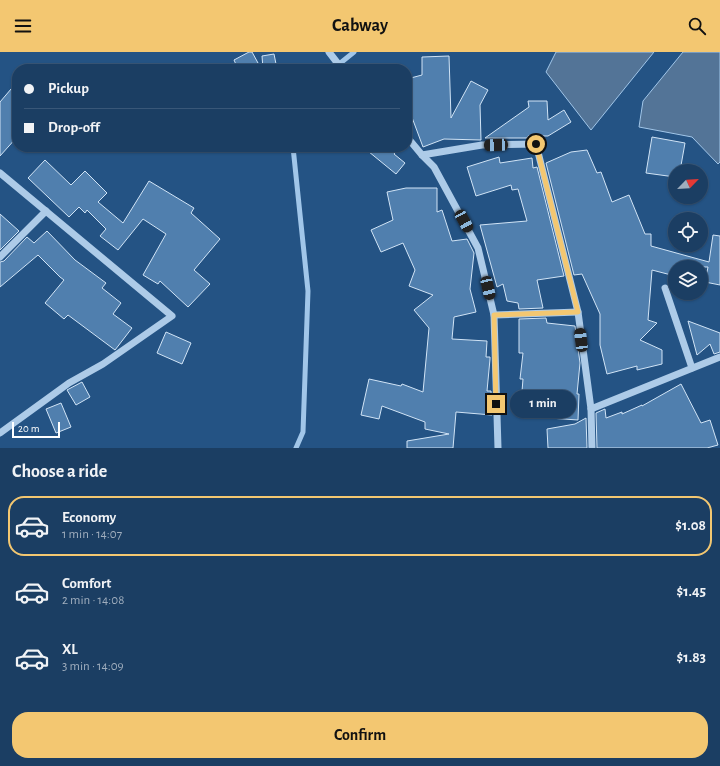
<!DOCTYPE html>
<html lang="en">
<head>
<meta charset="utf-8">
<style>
	body { margin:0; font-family:"Alegreya Sans",sans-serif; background:#244569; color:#f1f3f6; height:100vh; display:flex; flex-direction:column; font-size:15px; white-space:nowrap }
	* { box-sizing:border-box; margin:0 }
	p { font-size:13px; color:#a0aebe }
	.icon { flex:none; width:22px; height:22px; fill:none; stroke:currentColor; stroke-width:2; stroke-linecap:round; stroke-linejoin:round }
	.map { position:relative; height:396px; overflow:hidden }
	.panel { display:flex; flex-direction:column; background:#1b3e63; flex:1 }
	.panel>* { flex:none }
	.guide { position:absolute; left:12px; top:12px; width:400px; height:88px; border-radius:16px; box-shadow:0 1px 3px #0004,0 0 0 1px #395778; display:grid; align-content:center; height:88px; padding:0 12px; background:#1b3e63 }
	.needle { width:26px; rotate:65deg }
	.tools { position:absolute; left:668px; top:112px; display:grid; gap:8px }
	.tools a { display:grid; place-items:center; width:40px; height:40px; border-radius:50%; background:#1b3e63; box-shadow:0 1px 3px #0004,0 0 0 1px #395778; font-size:20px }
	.scale { position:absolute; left:12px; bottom:10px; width:48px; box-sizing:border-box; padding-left:4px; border:2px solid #fff; border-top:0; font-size:11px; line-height:14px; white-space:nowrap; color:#fff; -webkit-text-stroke:3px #245384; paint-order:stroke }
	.end { position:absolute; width:18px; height:18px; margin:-9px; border:5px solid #f3c771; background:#111; box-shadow:0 0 0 2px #111 }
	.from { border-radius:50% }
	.bubble { position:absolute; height:28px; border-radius:14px; background:#1b3e63; box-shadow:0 1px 3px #0004,0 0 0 1px #395778; font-size:13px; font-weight:600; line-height:28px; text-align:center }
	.car { position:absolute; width:12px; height:24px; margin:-12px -6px; border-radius:5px; box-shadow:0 0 3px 1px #0007; background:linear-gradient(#222 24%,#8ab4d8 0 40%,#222 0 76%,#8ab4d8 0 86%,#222 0) }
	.guide b { display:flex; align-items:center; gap:14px; height:38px; font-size:15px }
	.guide b+b { border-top:1px solid #395778 }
	.guide i { width:10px; height:10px; background:#f1f3f6 }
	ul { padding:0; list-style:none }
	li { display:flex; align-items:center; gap:12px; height:60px; margin:0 8px 6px; padding:0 4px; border:2px solid transparent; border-radius:16px }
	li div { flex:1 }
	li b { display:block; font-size:15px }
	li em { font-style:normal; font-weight:600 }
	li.selected { border-color:#f3c771 }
	li>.icon { width:36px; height:36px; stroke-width:1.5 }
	h2 { padding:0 12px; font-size:18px; line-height:48px }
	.primary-button { display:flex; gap:8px; margin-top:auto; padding:8px 12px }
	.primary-button a { flex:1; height:46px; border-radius:16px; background:#f3c771; color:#111; font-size:16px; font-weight:600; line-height:46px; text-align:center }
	header { display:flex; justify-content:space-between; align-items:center; height:52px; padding:0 12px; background:#f3c771; color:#111; font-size:18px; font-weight:600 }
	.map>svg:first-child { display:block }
	.water { fill:#537497; stroke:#a1c6e9 }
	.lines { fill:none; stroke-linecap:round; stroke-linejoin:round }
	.stream { stroke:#a1c6e9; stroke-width:5 }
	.building { fill:#507fae; stroke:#d1e4f6 }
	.minor { stroke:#adcbe8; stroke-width:7 }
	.route { stroke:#f3c771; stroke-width:5 }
</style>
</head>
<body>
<header><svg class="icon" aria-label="menu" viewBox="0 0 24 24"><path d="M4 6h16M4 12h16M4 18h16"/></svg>Cabway<svg class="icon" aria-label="search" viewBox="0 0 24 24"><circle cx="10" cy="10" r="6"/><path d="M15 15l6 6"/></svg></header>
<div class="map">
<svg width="720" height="396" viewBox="0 0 720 396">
	<rect width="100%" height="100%" fill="#245384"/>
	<!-- water -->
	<g class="water">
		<polygon points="556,0 654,0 591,78 546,20"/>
		<polygon points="683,0 720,0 720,110 718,112 692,85 639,75 643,49"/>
	</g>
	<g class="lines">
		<!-- stream -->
		<g class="stream">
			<polyline points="333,17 354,0"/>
			<polyline points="293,95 308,239 303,380 296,396"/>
		</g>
	</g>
	<!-- building -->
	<g class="building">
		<polygon points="249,0 252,0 258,11 248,17 238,17 234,8"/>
		<polygon points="274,2 277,17 263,17 262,4"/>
		<polygon points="449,4 451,66 471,29 488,38 480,53 481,88 444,87 423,95 407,52 407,27 422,23 422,5"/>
		<polygon points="17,30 17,85 0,104 0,50"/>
		<polygon points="528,49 547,49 548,68 564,58 571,70 548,84 528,84 528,86 485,86 529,55"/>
		<polygon points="652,85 685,91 680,119 675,119 675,125 646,121"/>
		<polygon points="363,95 400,95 394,102 405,111 396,122"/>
		<polygon points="587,98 597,121 601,120 612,150 629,143 645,182 651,182 651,194 709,210 713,183 720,184 720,233 705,230 708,215 675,215 675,224 652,218 648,268 657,271 640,288 662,298 662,312 637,318 637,314 607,322 600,293 600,262 582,222 574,223 546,111 571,100"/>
		<polygon points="499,105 500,111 532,106 533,116 537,115 564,224 537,228 543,256 519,257 518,251 507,249 503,232 497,235 480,173 527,169 518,137 512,138 511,133 476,144 467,115"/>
		<polygon points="45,108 71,133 85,119 107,141 98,150 123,171 149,129 194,156 191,161 220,187 194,218 210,232 188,255 160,229 158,232 143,223 166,182 143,167 118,198 100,184 106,177 87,158 85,161 79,155 69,165 28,126"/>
		<polygon points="406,136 437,136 437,160 442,158 452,189 467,187 474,201 470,237 476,260 454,265 452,287 487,289 486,305 490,305 490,307 487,339 491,339 492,363 456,360 453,396 407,396 407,389 449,382 425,377 425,370 382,354 379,367 361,363 369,327 401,334 402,332 423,340 429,276 414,258 433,243 409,234 415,218 403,191 381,200 371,178 393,168 387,140"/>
		<polygon points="0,162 19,179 0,198"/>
		<polygon points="47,179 75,208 106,231 102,236 121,251 113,262 132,276 115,298 68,263 64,267 45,251 64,228 60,225 38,203 0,235 0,210 4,209 27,185 34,191"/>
		<polygon points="546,266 547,271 575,274 580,311 577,342 579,342 578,368 520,364 523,327 520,327 523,301 519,301 519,267"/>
		<polygon points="688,269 720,281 720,300 714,302 710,292 697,303"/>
		<polygon points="166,280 191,291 182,312 157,301"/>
		<polygon points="82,330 90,345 76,353 67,338"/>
		<polygon points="681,332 701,371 710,368 718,393 707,396 597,396 596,361 605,357 606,366 622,360 622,362 642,353 642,354"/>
		<polygon points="61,351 71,375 56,381 46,357"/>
		<polygon points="586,366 587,396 548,396 547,377 575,372"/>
	</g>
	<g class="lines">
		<!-- minor -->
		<g class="minor">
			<polyline points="329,0 342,17"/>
			<polyline points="407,85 422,103 434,115 478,196 494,263 498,396"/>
			<polyline points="422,103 482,93 536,92 578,260 591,357 592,396"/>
			<polyline points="0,121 172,264 103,312 69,331 0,381"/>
			<polyline points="0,205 46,159"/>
			<polyline points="665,236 692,316"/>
			<polyline points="494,263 578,260"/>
			<polyline points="591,357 720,305"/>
		</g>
	</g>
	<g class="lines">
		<!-- route -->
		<polyline class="route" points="496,352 494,263 578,260 536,92"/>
	</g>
</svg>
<div class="tools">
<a><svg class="needle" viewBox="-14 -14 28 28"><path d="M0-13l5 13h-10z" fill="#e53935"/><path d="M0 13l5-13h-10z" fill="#a0aebe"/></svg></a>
<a><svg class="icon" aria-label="locate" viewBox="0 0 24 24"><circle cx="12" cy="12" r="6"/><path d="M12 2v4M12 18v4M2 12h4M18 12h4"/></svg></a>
<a><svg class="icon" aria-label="layers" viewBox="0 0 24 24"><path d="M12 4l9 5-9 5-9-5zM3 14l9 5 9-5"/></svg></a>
</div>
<div class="scale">20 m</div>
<i class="end from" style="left:536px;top:92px"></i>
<i class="end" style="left:496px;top:352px"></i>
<div class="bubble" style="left:510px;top:338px;width:66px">1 min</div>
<i class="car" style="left:496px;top:93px;rotate:268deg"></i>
<i class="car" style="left:464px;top:169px;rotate:151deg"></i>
<i class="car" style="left:488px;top:236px;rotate:167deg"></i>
<i class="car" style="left:581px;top:288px;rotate:353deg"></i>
<div class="guide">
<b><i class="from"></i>Pickup</b>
<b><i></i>Drop-off</b>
</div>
</div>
<section class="panel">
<h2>Choose a ride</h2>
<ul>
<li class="selected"><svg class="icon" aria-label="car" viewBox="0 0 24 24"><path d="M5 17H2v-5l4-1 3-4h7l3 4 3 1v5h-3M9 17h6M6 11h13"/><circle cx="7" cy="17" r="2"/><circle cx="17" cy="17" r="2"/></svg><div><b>Economy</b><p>1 min · 14:07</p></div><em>$1.08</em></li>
<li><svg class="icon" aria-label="car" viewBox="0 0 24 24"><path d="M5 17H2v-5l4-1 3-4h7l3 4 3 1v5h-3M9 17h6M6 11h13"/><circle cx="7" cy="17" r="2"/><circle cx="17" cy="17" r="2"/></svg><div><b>Comfort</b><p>2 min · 14:08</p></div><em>$1.45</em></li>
<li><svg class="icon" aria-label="car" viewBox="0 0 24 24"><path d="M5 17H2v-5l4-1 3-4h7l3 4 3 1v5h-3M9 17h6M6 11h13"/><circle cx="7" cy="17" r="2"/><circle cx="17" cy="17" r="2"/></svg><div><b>XL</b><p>3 min · 14:09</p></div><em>$1.83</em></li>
</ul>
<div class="primary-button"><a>Confirm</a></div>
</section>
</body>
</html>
